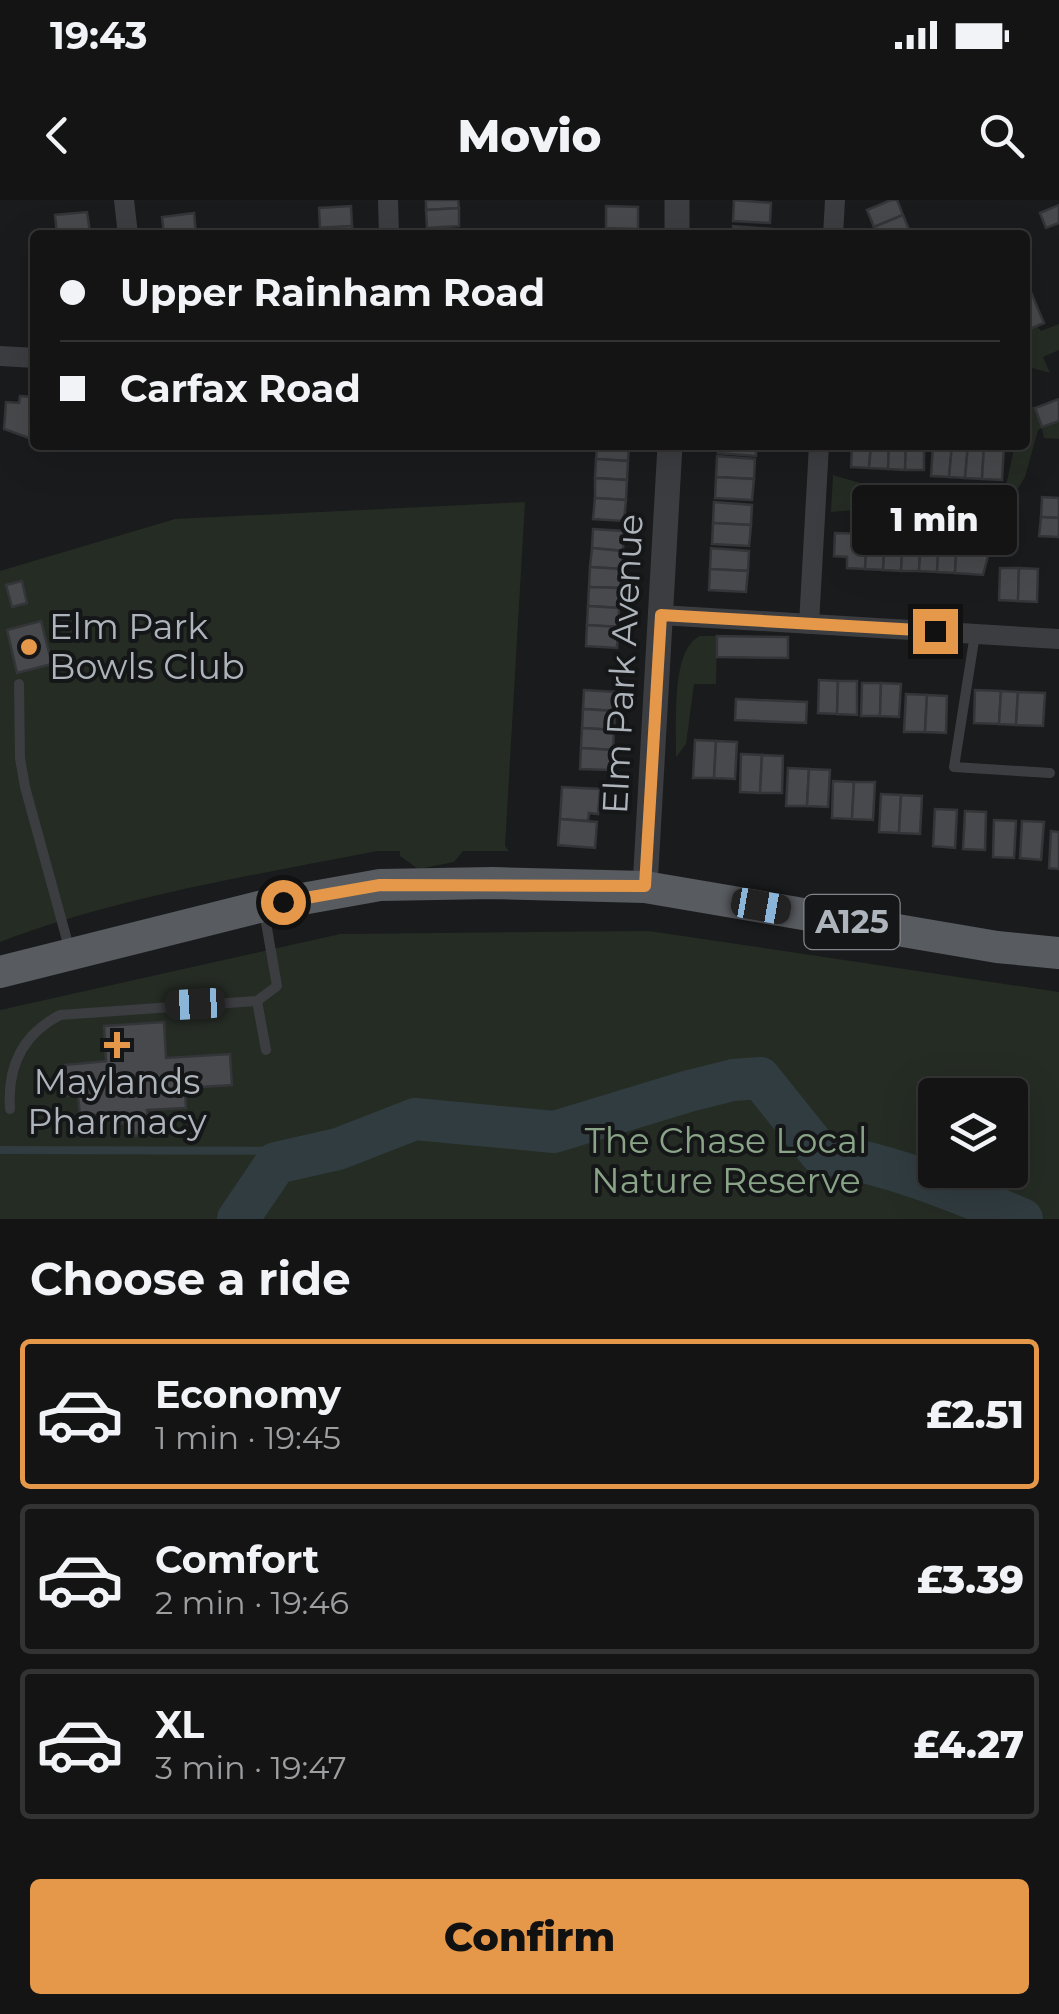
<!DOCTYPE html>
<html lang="en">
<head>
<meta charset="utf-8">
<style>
	body { margin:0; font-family:Montserrat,sans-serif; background:#1d1d1e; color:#f1f3f6; height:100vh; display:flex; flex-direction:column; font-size:38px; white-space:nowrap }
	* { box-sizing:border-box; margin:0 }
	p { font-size:32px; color:#9d9ea0 }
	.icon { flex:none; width:55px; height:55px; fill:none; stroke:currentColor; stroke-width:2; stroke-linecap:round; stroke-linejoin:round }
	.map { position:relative; height:1019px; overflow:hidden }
	.sheet { display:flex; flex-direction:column; background:#141415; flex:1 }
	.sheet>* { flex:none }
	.banner { position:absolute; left:30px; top:30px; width:1000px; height:220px; border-radius:10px; box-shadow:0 10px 40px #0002,0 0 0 2px #333334; display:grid; align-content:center; height:220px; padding:0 30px; background:#141415 }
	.fabs { position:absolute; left:918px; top:878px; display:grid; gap:20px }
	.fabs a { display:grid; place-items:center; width:110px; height:110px; border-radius:10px; background:#141415; box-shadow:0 10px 40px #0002,0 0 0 2px #333334; font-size:50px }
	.end { position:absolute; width:45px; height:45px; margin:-22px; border:12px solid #e59849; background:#111; box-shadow:0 0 0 5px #111 }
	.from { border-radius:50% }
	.bubble { position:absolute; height:70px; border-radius:10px; background:#141415; box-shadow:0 10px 40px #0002,0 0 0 2px #333334; font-size:32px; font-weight:800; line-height:70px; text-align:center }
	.car { position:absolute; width:30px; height:60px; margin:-30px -15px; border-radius:12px; box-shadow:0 0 8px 2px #0007; background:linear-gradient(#222 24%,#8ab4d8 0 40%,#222 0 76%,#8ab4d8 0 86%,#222 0) }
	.banner b { display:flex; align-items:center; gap:35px; height:95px; font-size:38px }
	.banner b+b { border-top:2px solid #333334 }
	.banner i { width:25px; height:25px; background:#f1f3f6 }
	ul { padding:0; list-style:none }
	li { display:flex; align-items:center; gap:30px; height:150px; margin:0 20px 15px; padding:0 10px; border:5px solid #333334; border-radius:10px }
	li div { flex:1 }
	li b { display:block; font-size:38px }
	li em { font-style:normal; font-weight:800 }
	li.current { border-color:#e59849 }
	li>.icon { width:90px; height:90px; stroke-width:1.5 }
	h2 { padding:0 30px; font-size:45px; line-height:120px }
	.cta { display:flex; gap:20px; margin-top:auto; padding:20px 30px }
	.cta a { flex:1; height:115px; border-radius:10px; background:#e59849; color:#111; font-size:40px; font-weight:800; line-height:115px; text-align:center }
	.status { display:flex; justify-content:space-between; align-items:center; height:70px; padding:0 50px; background:#141415; direction:ltr }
	.status svg { height:28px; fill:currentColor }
	header { display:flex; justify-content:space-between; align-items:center; height:130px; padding:0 30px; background:#141415; font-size:45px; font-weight:800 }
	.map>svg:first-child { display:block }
	.green { fill:#252c24; fill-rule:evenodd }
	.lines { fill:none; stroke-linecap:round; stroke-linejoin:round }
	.stream { stroke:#313c40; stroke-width:8 }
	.river { stroke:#313c40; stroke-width:42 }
	.building { fill:#47494c; stroke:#343538; stroke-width:2.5 }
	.service { stroke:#3c3d41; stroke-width:10 }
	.minor { stroke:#3c3d41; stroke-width:20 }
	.tertiary { stroke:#3c3d41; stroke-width:25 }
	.primary { stroke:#585b60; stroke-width:32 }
	.route { stroke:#e59849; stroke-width:12 }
	.poi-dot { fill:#e59849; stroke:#151617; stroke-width:4 }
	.labels { text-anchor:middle; stroke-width:8; stroke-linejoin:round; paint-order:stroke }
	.shield { fill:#151617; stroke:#80858a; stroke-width:2.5 }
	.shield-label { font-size:32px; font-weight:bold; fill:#aeb4bb }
	.poi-label { font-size:35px; fill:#aeb4bb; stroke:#151617; text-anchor:start }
	.street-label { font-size:35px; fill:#aeb4bb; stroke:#151617 }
	.park-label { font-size:35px; fill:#89a487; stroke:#151617 }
</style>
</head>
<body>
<div class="status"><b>19:43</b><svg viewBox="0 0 49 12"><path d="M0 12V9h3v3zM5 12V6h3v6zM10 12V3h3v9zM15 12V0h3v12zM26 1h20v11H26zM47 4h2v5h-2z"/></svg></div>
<header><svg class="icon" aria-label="back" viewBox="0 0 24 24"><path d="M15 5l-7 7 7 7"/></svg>Movio<svg class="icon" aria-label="search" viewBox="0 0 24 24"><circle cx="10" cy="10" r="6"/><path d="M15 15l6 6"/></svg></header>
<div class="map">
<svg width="1059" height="1019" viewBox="0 0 1059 1019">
	<rect width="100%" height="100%" fill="#1a1b1c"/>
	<!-- green -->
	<g class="green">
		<polygon points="1059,124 1059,150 1043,157 1050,173 1025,166 1025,131 1037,126 1041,131"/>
		<polygon points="1025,202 1035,208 1042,227 1059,221 1059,239 1044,238 1042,228 1038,230 1025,277 1012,298 1005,290 1015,245 1025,245"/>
		<polygon points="833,275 908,297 911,305 831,312"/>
		<path d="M525 302 505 646 509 651H463L454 662 418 669 400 656V651H377C251 676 120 696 0 742V371L175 319Z"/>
		<path d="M700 436H717L716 484H694L686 544 676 557C677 527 670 449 700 436Z"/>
		<path d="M649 731 1059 792V1019H0V810L340 734ZM935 895H1010V970H935Z"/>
	</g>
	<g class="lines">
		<!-- stream -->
		<polyline class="stream" points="0,950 325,951"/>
		<!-- river -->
		<path class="river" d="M238 1019 276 963 338 949 415 919 554 932 689 891 733 880 760 878 820 953C891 964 956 991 1022 1019"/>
	</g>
	<!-- building -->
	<g class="building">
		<polygon points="426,0 458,0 459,8 426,10"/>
		<polygon points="734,0 771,3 770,23 733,21"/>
		<polygon points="891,0 897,0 903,15 874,27 867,10"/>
		<polygon points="1059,5 1059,23 1046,28 1040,13"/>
		<polygon points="351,6 352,26 320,28 319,8"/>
		<polygon points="606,6 638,7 638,29 606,28"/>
		<polygon points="459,8 459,26 427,28 426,10"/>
		<polygon points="87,12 90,32 57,35 55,15"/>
		<polygon points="194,13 196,34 164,35 162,17"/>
		<polygon points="903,15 910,32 877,35 874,27"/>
		<polygon points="352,26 353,35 320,35 320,28"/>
		<polygon points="733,26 771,29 770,35 733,35"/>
		<polygon points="1025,78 1044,123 1025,131"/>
		<polygon points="20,196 33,197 29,238 4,229 6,202 19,203"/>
		<polygon points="1059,199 1059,221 1042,227 1035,208"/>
		<polygon points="597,245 629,245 628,261 596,259"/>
		<polygon points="719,245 756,245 756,256 718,253"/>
		<polygon points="852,245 871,245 869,268 851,267"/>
		<polygon points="871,245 889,245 888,269 869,268"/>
		<polygon points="889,245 906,245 905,270 888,269"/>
		<polygon points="906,245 924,245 924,270 905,270"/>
		<polygon points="933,245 952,245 949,277 931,276"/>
		<polygon points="952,245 968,245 965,278 949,277"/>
		<polygon points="968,245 984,246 982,279 965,278"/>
		<polygon points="984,246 1004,247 1002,280 982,279"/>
		<polygon points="717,256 755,259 754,279 716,277"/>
		<polygon points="596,259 628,261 627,280 595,278"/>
		<polygon points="716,277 754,279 752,300 715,298"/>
		<polygon points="595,278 627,280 626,300 595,298"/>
		<polygon points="1042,297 1059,298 1059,318 1041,317"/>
		<polygon points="595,298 626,300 624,321 593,319"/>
		<polygon points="714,302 752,305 751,325 713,323"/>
		<polygon points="1041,317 1059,318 1059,337 1039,336"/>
		<polygon points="713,323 751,325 749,346 712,344"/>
		<polygon points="593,329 624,331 623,351 592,348"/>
		<polygon points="835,333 867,334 865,369 847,368 847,357 834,356"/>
		<polygon points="867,334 885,335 883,370 865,369"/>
		<polygon points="885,335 903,336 901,371 883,370"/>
		<polygon points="903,336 921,337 919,371 901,371"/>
		<polygon points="921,337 939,338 937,372 919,371"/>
		<polygon points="939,338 957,339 955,373 937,372"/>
		<polygon points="957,339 992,341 983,375 955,373"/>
		<polygon points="592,348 623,351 622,369 590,367"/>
		<polygon points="711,348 749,351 748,371 710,369"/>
		<polygon points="590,367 622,369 620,388 589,387"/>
		<polygon points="1000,368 1019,368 1018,401 999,400"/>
		<polygon points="1019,368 1038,369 1037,402 1018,401"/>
		<polygon points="710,369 748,371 746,392 709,390"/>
		<polygon points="22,381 27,403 12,407 6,385"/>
		<polygon points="589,387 620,388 619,408 588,406"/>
		<polygon points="588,406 619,408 618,427 587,425"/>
		<polygon points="41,421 52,464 17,473 7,430"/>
		<polygon points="587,425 618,427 617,448 586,446"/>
		<polygon points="717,436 788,437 788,458 717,457"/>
		<polygon points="819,480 838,481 837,514 818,513"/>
		<polygon points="838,481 857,481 857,515 837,514"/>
		<polygon points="862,483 881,483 880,516 861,516"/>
		<polygon points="881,483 901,484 899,517 880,516"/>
		<polygon points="584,490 616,492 615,511 583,509"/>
		<polygon points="975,490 1001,491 999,524 974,523"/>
		<polygon points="1001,491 1018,492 1016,525 999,524"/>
		<polygon points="1018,492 1045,493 1043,526 1016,525"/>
		<polygon points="906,494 927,495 925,532 904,532"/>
		<polygon points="927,495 947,496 946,533 925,532"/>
		<polygon points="736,499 807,502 806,523 735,520"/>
		<polygon points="583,509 615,511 614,530 582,528"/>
		<polygon points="582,528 614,530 613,550 581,548"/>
		<polygon points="695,540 716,541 714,578 693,578"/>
		<polygon points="716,541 737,542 735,579 714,578"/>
		<polygon points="581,548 613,550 611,570 580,569"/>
		<polygon points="741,554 762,555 760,593 740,592"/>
		<polygon points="762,555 783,556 782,593 760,593"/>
		<polygon points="788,568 809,569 807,606 786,606"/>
		<polygon points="809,569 830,570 828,607 807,606"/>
		<polygon points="833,581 854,582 852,619 832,618"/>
		<polygon points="854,582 875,582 873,620 852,619"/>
		<polygon points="562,587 600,589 598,614 589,613 588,621 560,619"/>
		<polygon points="881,594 901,595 899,633 879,632"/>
		<polygon points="901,595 922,596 920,634 899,633"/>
		<polygon points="935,609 957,610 955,648 933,646"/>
		<polygon points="965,611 986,612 985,650 963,649"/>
		<polygon points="560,619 597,622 595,648 558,645"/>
		<polygon points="994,620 1016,621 1014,658 993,657"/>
		<polygon points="1022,621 1044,622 1041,660 1020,658"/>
		<polygon points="1051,631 1059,632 1059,669 1049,668"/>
		<polygon points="164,822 166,858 230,854 232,885 185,888 186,908 147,910 149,934 130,936 130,923 111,924 110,914 80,916 78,895 67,896 65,865 106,861 104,826"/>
	</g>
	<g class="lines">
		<!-- service -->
		<g class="service">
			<polyline points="975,434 954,567 1050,573"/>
			<polyline points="19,484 20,558 25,587 70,751"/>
			<polyline points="257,801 266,850"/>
			<path d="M10 909C7 866 23 834 60 815L257 801 277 786 264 711"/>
		</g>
		<!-- minor -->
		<g class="minor">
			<polyline points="124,0 128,35"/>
			<polyline points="388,0 389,35"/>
			<polyline points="833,35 835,0"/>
			<polyline points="0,156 35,158"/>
			<polyline points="661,415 1059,439"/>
			<polyline points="809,424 819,245"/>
		</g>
		<!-- tertiary -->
		<g class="tertiary">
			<polyline points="677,35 677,0"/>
			<polyline points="645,687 670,245"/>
		</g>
		<!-- primary -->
		<polyline class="primary" points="0,772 263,706 380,685 493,683 645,687 997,747 1059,753"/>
	</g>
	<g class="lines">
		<!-- route -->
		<polyline class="route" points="283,702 380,685 645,686 661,415 935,431"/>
	</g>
	<!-- markers -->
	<g class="poi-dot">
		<circle cx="29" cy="447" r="10"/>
		<path d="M112 830h10v10h10v10h-10v10h-10v-10h-10v-10h10z"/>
	</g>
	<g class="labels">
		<!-- shield labels -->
		<rect class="shield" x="804.5" y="695" width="95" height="54" rx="8"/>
		<g class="shield-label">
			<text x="852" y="733">A125</text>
		</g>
		<!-- poi labels -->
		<g class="poi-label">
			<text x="49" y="439">Elm Park<tspan x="49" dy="40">Bowls Club</tspan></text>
			<text x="117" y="894" text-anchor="middle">Maylands<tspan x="117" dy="40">Pharmacy</tspan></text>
		</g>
		<!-- street labels -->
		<g class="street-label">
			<text transform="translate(623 464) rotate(-87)" y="12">Elm Park Avenue</text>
		</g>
		<!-- park labels -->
		<g class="park-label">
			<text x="726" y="953">The Chase Local<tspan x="726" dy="40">Nature Reserve</tspan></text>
		</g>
	</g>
</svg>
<div class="fabs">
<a><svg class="icon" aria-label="layers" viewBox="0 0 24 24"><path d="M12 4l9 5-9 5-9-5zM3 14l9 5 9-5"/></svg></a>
</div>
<i class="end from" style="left:283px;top:702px"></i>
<i class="end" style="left:935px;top:431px"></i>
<div class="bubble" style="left:852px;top:285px;width:165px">1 min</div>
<i class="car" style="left:761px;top:706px;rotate:100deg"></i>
<i class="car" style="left:195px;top:804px;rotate:267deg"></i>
<div class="banner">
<b><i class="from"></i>Upper Rainham Road</b>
<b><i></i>Carfax Road</b>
</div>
</div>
<section class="sheet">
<h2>Choose a ride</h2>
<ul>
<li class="current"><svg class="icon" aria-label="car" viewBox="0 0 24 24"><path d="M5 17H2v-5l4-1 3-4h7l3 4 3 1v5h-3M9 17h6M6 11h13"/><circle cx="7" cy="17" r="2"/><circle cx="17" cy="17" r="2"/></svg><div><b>Economy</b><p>1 min · 19:45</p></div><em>£2.51</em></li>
<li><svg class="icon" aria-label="car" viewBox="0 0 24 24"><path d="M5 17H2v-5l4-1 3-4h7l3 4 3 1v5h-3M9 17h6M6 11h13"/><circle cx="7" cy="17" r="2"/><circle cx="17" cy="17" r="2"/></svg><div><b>Comfort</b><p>2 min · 19:46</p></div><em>£3.39</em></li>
<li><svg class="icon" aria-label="car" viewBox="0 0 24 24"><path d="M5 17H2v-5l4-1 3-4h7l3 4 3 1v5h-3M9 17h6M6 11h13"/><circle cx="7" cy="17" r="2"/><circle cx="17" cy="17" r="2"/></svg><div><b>XL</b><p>3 min · 19:47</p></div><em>£4.27</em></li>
</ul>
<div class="cta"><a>Confirm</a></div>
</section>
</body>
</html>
